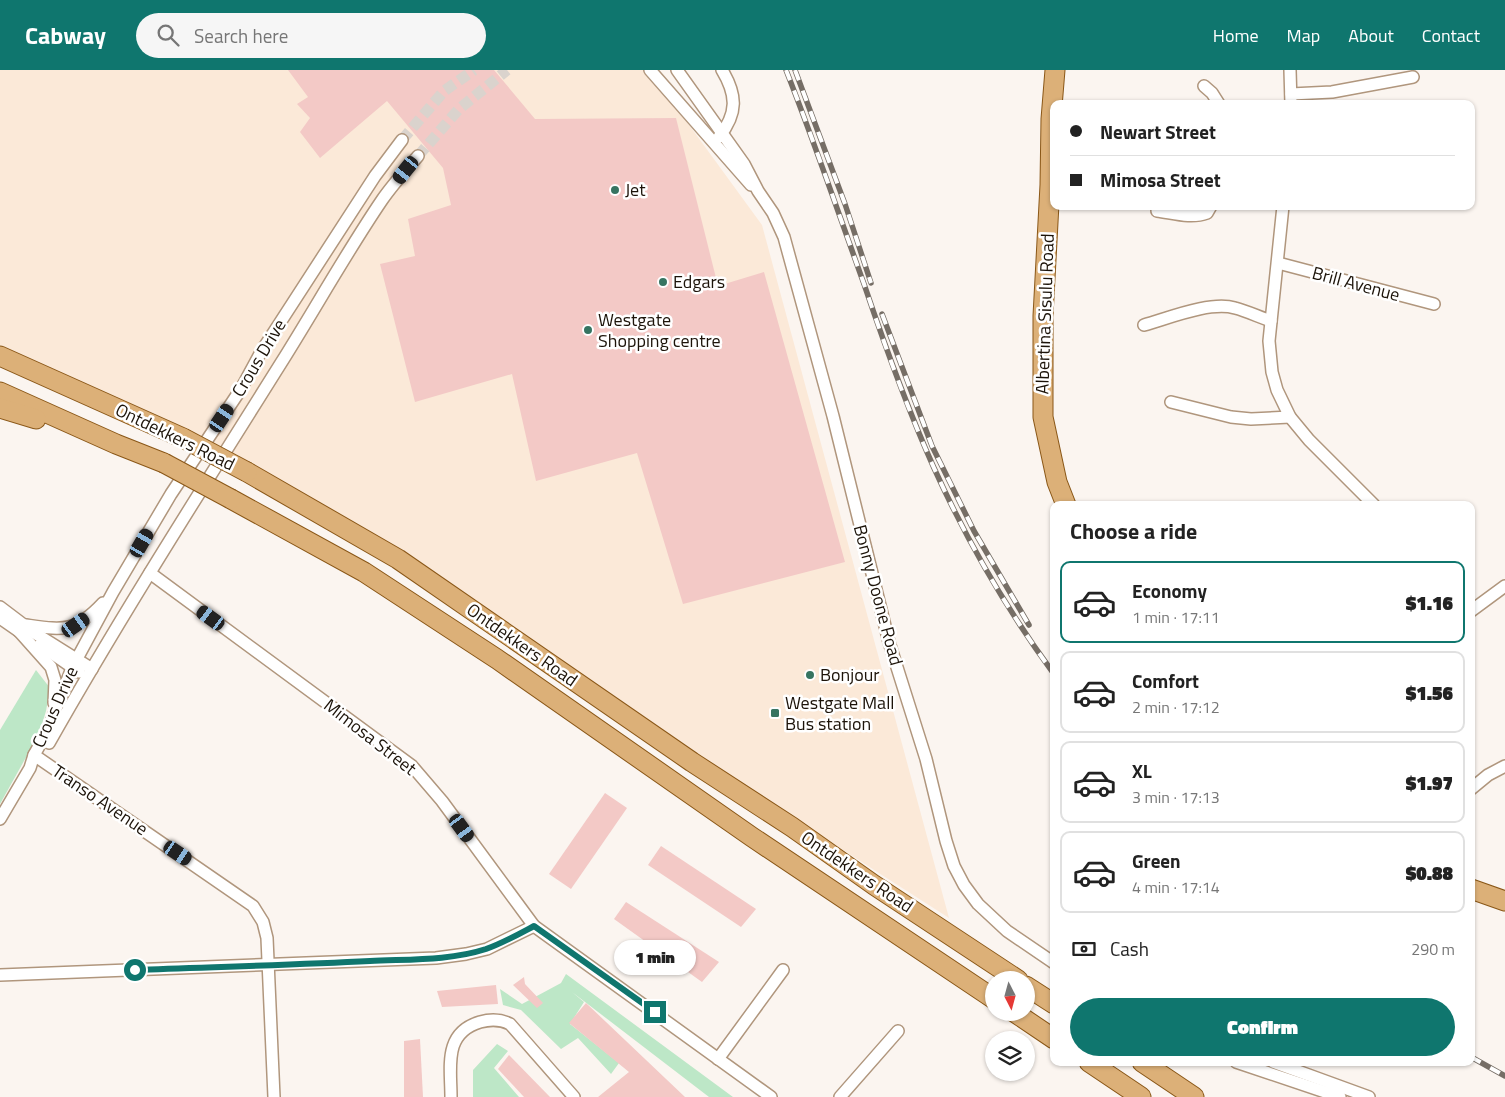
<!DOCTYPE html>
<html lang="en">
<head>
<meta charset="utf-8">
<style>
	body { margin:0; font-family:"Titillium Web",sans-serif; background:#f6f6f6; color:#222; height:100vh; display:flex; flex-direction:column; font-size:19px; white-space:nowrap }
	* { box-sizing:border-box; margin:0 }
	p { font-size:16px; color:#767676 }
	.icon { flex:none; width:28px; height:28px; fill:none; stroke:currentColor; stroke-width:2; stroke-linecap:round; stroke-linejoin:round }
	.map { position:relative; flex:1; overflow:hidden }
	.sheet { position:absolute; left:1050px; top:431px; width:425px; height:565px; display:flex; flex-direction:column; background:#fff; border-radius:10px; box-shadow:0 1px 4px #0004 }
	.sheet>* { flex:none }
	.banner { position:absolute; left:1050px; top:30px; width:425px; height:110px; border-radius:10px; box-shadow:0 1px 4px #0004; display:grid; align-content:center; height:110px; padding:0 20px; background:#fff }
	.needle { width:32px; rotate:174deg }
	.tools { position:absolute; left:985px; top:901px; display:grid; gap:10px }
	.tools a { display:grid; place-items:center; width:50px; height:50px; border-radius:50%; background:#fff; box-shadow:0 1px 4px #0004; font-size:25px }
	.end { position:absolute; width:22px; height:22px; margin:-11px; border:6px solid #0f766e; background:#fff; box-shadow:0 0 0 2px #fff }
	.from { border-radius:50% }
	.bubble { position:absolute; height:35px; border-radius:18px; background:#fff; box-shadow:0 1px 4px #0004; font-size:16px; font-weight:800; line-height:35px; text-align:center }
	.car { position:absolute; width:15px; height:30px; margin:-15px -8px; border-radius:6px; box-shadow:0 0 4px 1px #0007; background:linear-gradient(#222 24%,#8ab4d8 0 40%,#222 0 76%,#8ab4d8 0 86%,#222 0) }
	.banner b { display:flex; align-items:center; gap:18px; height:48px; font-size:19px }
	.banner b+b { border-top:1px solid #e0e0e0 }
	.banner i { width:12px; height:12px; background:#222 }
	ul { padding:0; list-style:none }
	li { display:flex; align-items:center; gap:15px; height:82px; margin:0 10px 8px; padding:0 10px; border:2px solid #e0e0e0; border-radius:10px }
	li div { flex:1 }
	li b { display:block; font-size:19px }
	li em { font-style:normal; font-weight:800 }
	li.active { border-color:#0f766e }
	li>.icon { width:45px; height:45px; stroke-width:1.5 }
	h2 { padding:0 20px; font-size:22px; line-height:60px }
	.pay { display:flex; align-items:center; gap:12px; height:55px; padding:0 20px; font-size:19px }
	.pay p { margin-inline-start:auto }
	.action { display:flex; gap:10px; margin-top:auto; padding:10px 20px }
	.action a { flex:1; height:58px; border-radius:30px; background:#0f766e; color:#fff; font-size:20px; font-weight:800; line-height:58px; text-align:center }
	header { display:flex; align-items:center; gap:30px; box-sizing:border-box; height:70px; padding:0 25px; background:#0f766e; color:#fff }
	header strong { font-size:24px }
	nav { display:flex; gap:28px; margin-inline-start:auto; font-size:18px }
	.search { width:350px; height:45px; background:#f6f6f6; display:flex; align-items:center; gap:12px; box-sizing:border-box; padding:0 18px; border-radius:28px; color:#767676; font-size:19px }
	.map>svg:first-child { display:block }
	.commercial { fill:#fbe9d8 }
	.green { fill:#bde7c7 }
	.building { fill:#f3c9c6 }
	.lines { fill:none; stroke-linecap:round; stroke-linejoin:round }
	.minor-tunnel { stroke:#dad3cd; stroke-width:11; stroke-dasharray:11 5.5; stroke-linecap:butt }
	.minor-casing { stroke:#b0967d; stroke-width:14 }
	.primary-casing { stroke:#8a5717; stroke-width:21 }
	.minor { stroke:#fff; stroke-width:11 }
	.primary { stroke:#dcb078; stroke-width:19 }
	.rail-casing { stroke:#766e66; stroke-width:5.5 }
	.rail { stroke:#fff; stroke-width:4; stroke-dasharray:11; stroke-linecap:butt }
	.primary-bridge-casing { stroke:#8a5717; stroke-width:21; stroke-linecap:butt }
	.primary-bridge { stroke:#dcb078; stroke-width:19 }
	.route { stroke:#0f766e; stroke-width:6 }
	.poi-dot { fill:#367461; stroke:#fff; stroke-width:2 }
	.labels { text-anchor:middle; stroke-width:5; stroke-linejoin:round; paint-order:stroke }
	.poi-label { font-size:18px; fill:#1c1309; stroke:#fff; text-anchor:start }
	.street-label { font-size:18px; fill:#1c1309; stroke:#fff }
</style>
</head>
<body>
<header>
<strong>Cabway</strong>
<div class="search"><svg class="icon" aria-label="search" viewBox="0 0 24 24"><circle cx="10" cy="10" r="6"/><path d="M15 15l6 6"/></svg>Search here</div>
<nav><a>Home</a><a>Map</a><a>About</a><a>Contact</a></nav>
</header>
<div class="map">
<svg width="1505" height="1027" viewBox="0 0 1505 1027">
	<rect width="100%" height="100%" fill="#fbf5f0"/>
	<!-- commercial -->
	<polygon class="commercial" points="0,0 649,0 762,155 949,848 225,383 0,280"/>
	<!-- green -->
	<g class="green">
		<polygon points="36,600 50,618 46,641 39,664 0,734 0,660"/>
		<polygon points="566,904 733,1027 709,1027 572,922 584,932 570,954 619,993 611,1004 578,968 561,979 521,940 503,935 500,919 522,934 561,913"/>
		<polygon points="497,974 508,981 494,998 519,1027 473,1027 473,1000"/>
	</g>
	<!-- building -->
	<g class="building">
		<polygon points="288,0 494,0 535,49 676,48 718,216 764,202 845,492 683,534 637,383 536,411 512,304 415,332 380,194 415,186 408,149 451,135 443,98 387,31 320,88 300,62 310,48 297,34 308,27"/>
		<polygon points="605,723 627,738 571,819 549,804"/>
		<polygon points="661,776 756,839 741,857 648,795"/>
		<polygon points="626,832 719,892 702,912 614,849"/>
		<polygon points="524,907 525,914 543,933 537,938 513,915"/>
		<polygon points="496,915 498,934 442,937 437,921"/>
		<polygon points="586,933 685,1027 598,1027 629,1002 569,953"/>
		<polygon points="420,969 423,1027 404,1027 404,971"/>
		<polygon points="509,985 550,1027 524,1027 498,999"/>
	</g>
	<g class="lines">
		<!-- minor-tunnel -->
		<g class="minor-tunnel">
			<polyline points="402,70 444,21 474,0"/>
			<polyline points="418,86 459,39 507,0"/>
		</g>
		<defs>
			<g id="minor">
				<polyline points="650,0 751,115"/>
				<polyline points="677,0 744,94 758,121 773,143 784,167 833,346 889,572 926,689 946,771 954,796 964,815 978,834 1007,861 1054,893"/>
				<polyline points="1290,0 1291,34"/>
				<polyline points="1204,16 1212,23 1219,34"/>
				<polyline points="1291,24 1332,22 1413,7"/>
				<path d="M719 67C738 43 737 25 722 0"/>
				<polyline points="1283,136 1269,271 1272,302 1277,320 1290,347 1309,370 1374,435"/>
				<path d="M1157 141C1173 143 1191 149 1207 143L1211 136"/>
				<polyline points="1278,193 1434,234"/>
				<path d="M1144 255C1169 248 1210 231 1235 238 1247 241 1259 247 1271 251"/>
				<polyline points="1171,332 1231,347 1251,349 1290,347"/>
				<polyline points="150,503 412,696 442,731 534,856 771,1027"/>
				<polyline points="0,537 33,562 92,599"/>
				<polyline points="1471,541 1505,516"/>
				<polyline points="0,548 23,564"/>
				<path d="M26 555C63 560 75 563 103 533"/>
				<polyline points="18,560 51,597 55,610 54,633"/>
				<polyline points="40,575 79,602"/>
				<path d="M49 673C122 544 202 419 281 293 315 239 346 183 382 130 393 114 406 100 418 86"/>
				<polyline points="34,685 253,836 263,852 267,868 274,1027"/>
				<polyline points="1471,719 1488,705 1505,696"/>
				<polyline points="0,749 30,698 34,685 47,662 72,598 113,522 171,424 241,319 261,282 375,106 402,70"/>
				<polyline points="0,905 436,888 466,884 487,879 534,856"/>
				<polyline points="718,989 783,900"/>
				<polyline points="1236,992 1340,1027"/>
				<polyline points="1273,992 1369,1027"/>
				<path d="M451 1027C451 997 443 963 480 952 491 949 500 949 510 954L574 1027"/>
				<polyline points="840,1027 898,961"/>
			</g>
			<g id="primary">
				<polyline points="1055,0 1051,49 1050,115 1043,246 1043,347 1057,412 1066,435"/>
				<polyline points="0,286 183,368"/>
				<polyline points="0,322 116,374 164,393"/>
				<polyline points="0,338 36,349"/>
				<polyline points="247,402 398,489 692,692 792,757 874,815 1018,910"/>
				<polyline points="231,429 364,502 497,589 752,767 994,929"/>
				<polyline points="1471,819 1505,831"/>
				<polyline points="1026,916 1054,934"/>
				<polyline points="1014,942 1054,969"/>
				<polyline points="1089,992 1141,1027"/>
				<polyline points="1142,992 1194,1027"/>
			</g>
		</defs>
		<!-- minor casing -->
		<use href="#minor" class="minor-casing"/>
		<!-- primary casing -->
		<use href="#primary" class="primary-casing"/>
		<!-- minor -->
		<use href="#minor" class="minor"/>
		<!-- primary -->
		<use href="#primary" class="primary"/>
		<defs>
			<g id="rail">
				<path d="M786 0C814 71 838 142 864 214 885 276 907 338 934 398 967 471 1007 540 1054 604"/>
				<polyline points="795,0 845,134 871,213"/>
				<polyline points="882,244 932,376 974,461 1029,555"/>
				<polyline points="1471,987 1505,1006"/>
			</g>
		</defs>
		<!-- rail casing -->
		<use href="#rail" class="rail-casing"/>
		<!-- rail -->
		<use href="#rail" class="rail"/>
		<defs>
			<g id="primary-bridge">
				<polyline points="183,368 247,402"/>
				<polyline points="164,393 231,429"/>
			</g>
		</defs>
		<!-- primary-bridge casing -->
		<use href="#primary-bridge" class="primary-bridge-casing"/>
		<!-- primary-bridge -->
		<use href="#primary-bridge" class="primary-bridge"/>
	</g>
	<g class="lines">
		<!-- route -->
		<path class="route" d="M135 900C213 897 292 895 370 891 408 889 449 891 486 879 503 873 519 864 534 856L655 942"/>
	</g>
	<!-- markers -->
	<g class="poi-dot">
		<circle cx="615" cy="120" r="5"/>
		<circle cx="663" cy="212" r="5"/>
		<circle cx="588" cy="260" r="5"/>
		<circle cx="810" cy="605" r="5"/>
		<rect x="770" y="638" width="10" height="10" rx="2.5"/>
	</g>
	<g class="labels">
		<!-- poi labels -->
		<g class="poi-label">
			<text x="625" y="126">Jet</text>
			<text x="673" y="218">Edgars</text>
			<text x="598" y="256">Westgate<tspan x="598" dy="21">Shopping centre</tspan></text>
			<text x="820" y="611">Bonjour</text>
			<text x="785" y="639">Westgate Mall<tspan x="785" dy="21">Bus station</tspan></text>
		</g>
		<!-- street labels -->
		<g class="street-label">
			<text transform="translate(1356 214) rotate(15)" y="6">Brill Avenue</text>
			<text transform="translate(1045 244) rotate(-88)" y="6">Albertina Sisulu Road</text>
			<text transform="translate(259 288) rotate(-59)" y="6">Crous Drive</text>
			<text transform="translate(175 367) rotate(26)" y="6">Ontdekkers Road</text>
			<text transform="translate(878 525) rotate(75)" y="6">Bonny Doone Road</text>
			<text transform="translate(522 575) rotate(35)" y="6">Ontdekkers Road</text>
			<text transform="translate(55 637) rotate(-66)" y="6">Crous Drive</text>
			<text transform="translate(370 667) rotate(38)" y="6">Mimosa Street</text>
			<text transform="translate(100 730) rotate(34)" y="6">Transo Avenue</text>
			<text transform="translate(857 802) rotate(34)" y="6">Ontdekkers Road</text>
		</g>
	</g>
</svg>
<div class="tools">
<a><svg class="needle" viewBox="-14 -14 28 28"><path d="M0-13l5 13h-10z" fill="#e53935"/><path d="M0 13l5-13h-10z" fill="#767676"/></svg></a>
<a><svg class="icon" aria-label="layers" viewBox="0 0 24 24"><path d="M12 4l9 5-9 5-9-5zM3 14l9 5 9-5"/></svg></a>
</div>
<i class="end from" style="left:135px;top:900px"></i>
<i class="end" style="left:655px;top:942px"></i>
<div class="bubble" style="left:614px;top:870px;width:82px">1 min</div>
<i class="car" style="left:406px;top:100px;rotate:219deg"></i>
<i class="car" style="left:222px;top:348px;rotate:34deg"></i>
<i class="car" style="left:142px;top:473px;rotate:30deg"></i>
<i class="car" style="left:211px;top:548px;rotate:306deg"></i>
<i class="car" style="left:76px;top:555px;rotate:55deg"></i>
<i class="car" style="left:462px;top:758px;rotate:144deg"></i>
<i class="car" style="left:178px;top:783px;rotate:124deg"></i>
<div class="banner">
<b><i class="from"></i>Newart Street</b>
<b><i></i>Mimosa Street</b>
</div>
<section class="sheet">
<h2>Choose a ride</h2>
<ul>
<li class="active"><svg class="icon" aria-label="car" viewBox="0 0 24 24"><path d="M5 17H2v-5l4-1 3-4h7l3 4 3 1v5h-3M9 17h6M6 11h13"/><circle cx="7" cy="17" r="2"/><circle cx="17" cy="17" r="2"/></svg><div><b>Economy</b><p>1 min · 17:11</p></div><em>$1.16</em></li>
<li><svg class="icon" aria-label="car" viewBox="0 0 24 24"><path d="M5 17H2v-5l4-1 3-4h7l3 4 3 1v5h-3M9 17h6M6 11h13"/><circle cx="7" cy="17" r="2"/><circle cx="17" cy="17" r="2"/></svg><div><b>Comfort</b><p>2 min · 17:12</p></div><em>$1.56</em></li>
<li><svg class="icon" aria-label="car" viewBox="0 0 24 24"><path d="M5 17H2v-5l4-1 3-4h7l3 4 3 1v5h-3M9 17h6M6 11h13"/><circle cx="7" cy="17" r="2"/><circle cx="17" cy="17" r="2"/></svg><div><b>XL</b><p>3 min · 17:13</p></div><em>$1.97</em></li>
<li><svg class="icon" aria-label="car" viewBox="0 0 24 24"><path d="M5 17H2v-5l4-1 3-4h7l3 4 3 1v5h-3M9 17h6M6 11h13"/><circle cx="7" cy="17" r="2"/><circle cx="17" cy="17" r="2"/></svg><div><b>Green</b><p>4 min · 17:14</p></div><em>$0.88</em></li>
</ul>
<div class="pay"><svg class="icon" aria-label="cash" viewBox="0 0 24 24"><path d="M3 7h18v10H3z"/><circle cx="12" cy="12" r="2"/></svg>Cash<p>290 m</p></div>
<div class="action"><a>Confirm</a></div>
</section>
</div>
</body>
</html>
